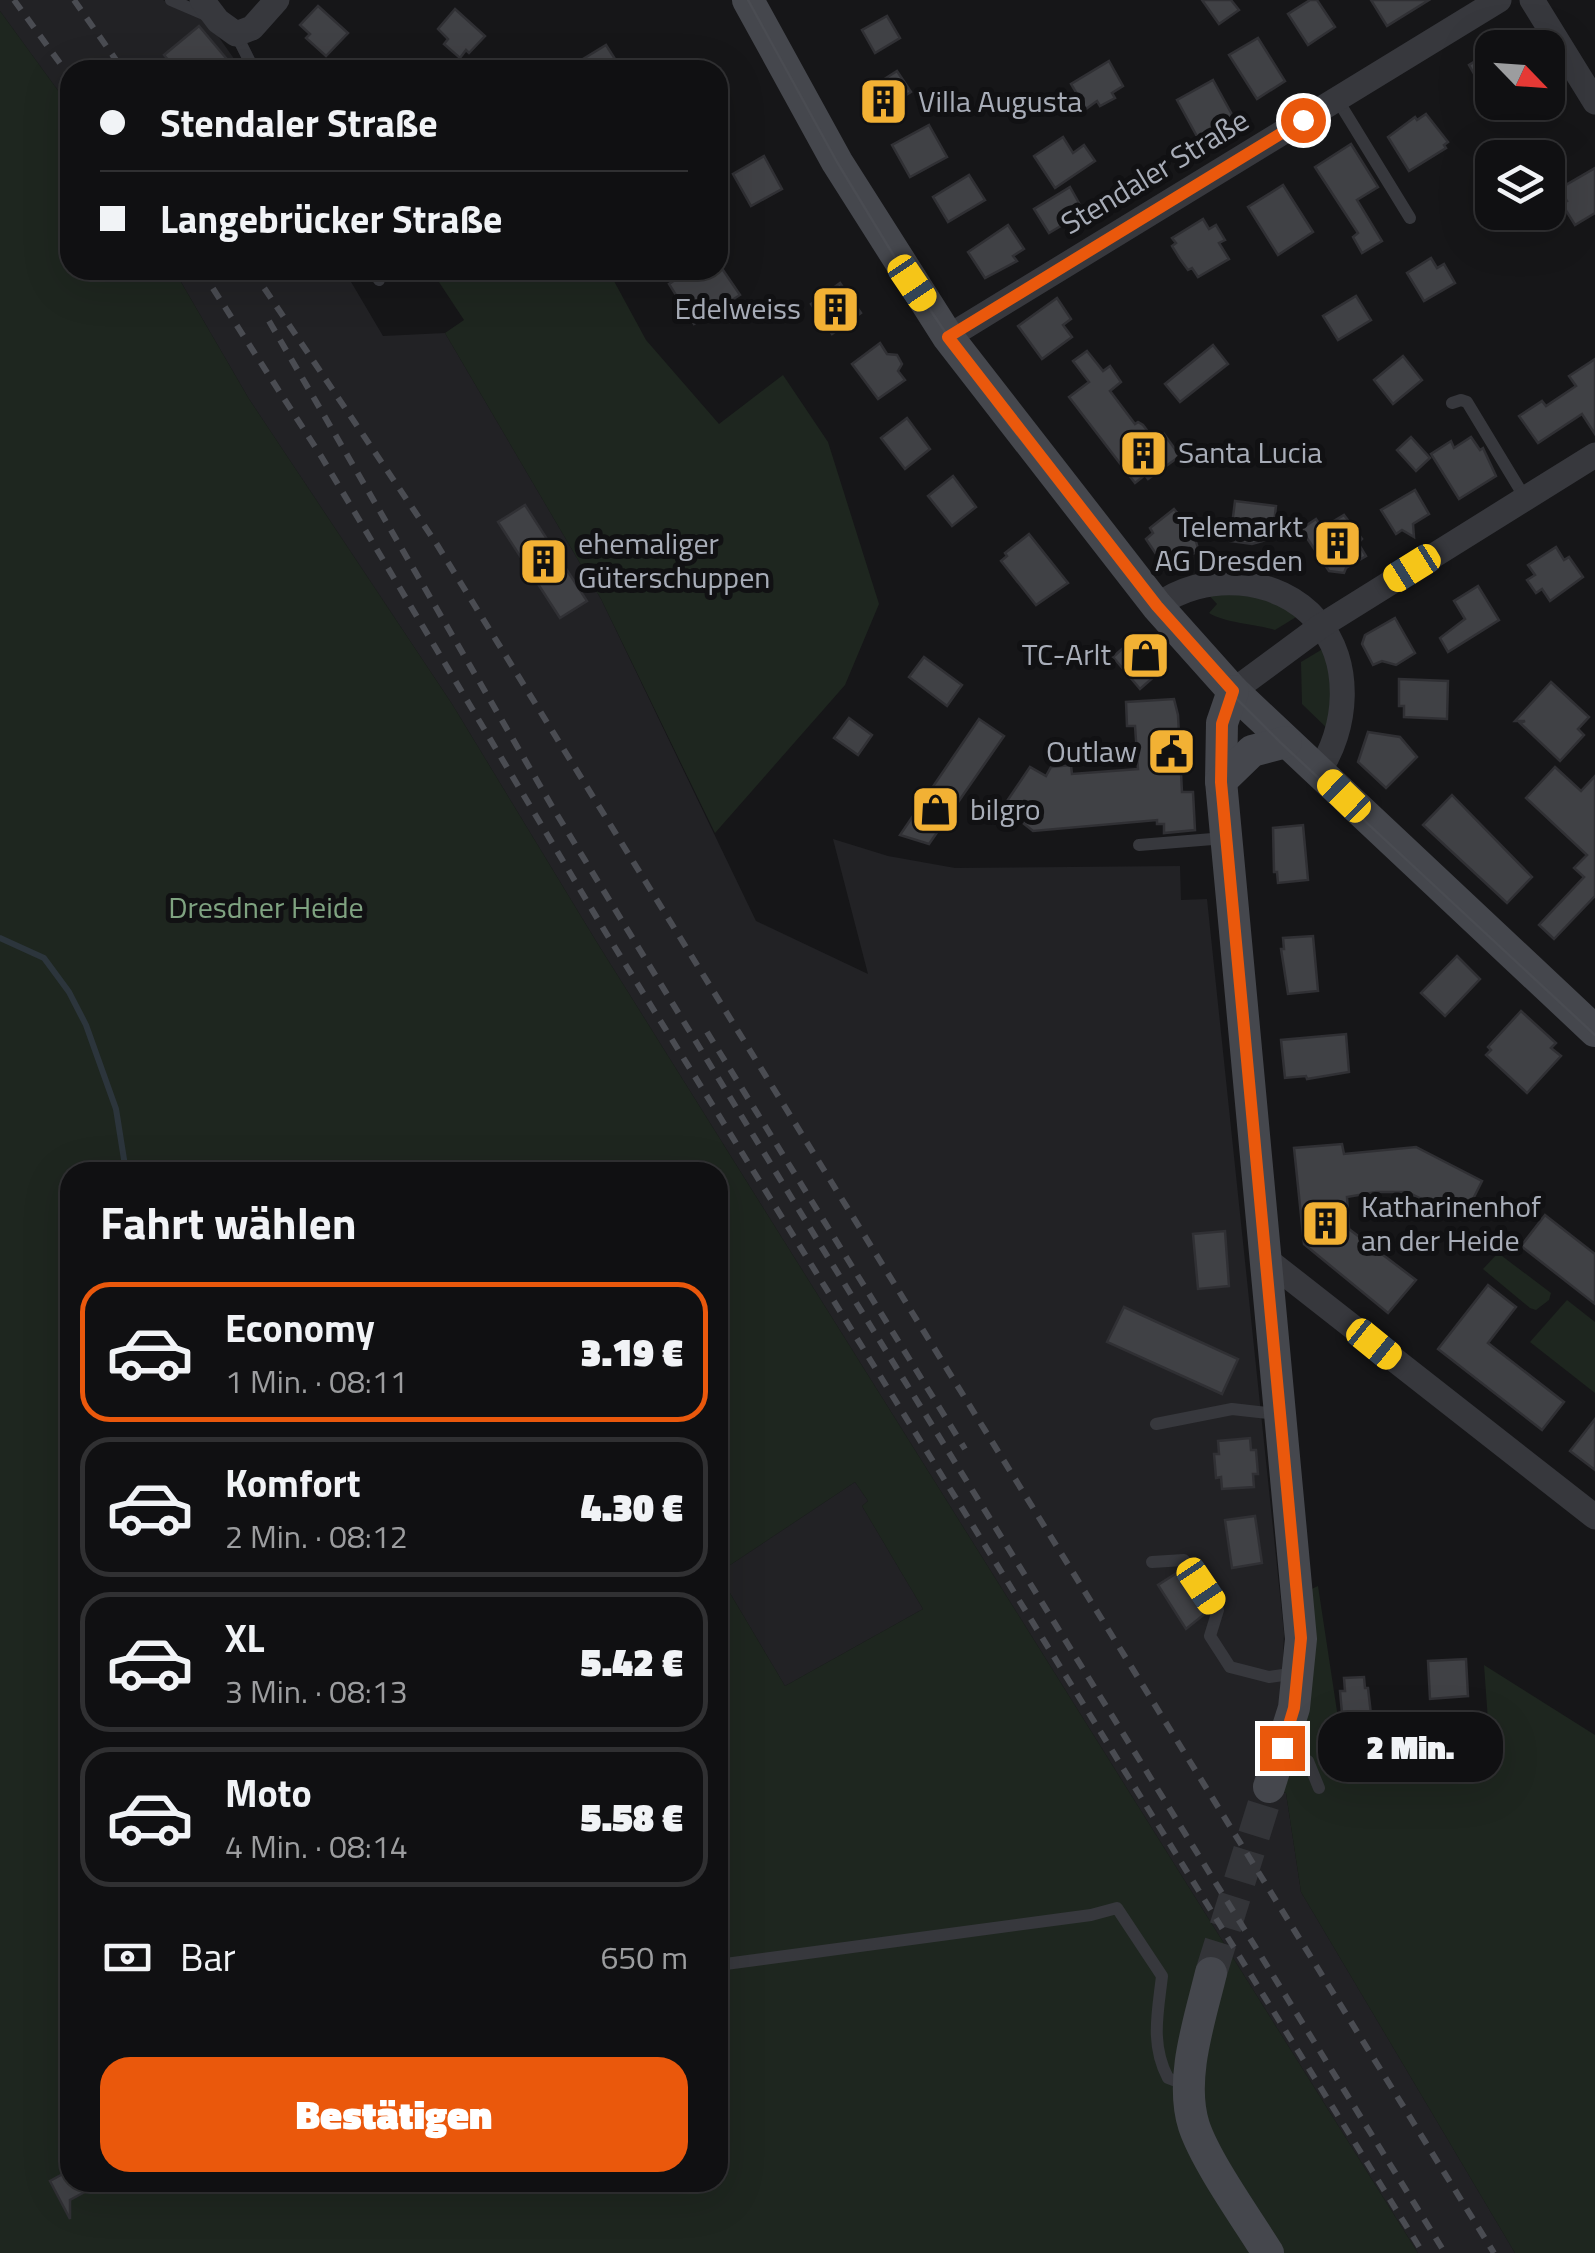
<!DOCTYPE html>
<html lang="de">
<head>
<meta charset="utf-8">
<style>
	body { margin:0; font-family:"Titillium Web",sans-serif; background:#1e1e20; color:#f1f3f6; height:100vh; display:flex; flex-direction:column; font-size:38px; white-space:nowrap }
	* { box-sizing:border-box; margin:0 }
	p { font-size:32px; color:#9c9d9f }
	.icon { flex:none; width:55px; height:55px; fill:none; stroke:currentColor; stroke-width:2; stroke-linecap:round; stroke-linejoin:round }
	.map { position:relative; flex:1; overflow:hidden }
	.sheet { position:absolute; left:60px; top:1162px; width:668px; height:1030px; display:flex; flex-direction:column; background:#101012; border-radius:30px; box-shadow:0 10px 40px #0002,0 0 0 2px #303032 }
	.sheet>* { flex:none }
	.hud { position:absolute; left:60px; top:60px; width:668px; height:220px; border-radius:30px; box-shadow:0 10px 40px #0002,0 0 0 2px #303032; display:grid; align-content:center; height:220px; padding:0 40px; background:#101012 }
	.needle { width:65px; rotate:115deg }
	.tools { position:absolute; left:1475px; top:30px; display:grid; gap:20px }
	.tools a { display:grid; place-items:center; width:90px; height:90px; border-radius:20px; background:#101012; box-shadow:0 10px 40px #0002,0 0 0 2px #303032; font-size:50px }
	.end { position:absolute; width:45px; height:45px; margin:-22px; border:12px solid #ea580c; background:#fff; box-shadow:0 0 0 5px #fff }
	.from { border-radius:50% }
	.bubble { position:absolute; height:70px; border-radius:30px; background:#101012; box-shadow:0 10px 40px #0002,0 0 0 2px #303032; font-size:32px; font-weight:800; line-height:70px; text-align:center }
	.car { position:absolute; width:30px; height:60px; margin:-30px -15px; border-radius:12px; box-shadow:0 0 8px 2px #0007; background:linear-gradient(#f5c518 24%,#345 0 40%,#f5c518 0 76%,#345 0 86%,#f5c518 0) }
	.hud b { display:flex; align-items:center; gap:35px; height:95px; font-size:38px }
	.hud b+b { border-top:2px solid #303032 }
	.hud i { width:25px; height:25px; background:#f1f3f6 }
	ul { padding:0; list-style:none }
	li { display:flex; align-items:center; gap:30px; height:140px; margin:0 20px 15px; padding:0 20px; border:5px solid #303032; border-radius:30px }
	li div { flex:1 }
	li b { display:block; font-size:38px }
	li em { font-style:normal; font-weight:800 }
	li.selected { border-color:#ea580c }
	li>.icon { width:90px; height:90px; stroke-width:1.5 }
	h2 { padding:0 40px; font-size:45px; line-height:120px }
	.pay { display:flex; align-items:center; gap:25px; height:110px; padding:0 40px; font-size:38px }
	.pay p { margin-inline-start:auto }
	.action { display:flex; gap:20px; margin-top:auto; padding:20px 40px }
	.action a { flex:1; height:115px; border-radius:30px; background:#ea580c; color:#fff; font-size:40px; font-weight:800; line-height:115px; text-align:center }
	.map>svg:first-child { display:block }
	.built { fill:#222225 }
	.green { fill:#1e261f; fill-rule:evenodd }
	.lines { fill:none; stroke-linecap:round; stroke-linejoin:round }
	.stream { stroke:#2c353c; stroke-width:6 }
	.building { fill:#404145; stroke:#303034; stroke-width:2.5 }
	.secondary-tunnel { stroke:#333438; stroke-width:32; stroke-dasharray:32 16; stroke-linecap:butt }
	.service { stroke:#37383d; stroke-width:12 }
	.minor { stroke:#37383d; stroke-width:25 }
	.secondary { stroke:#45474d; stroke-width:32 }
	.tram { stroke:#4a4c52; stroke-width:2.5 }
	.rail { stroke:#4a4c52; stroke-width:6; stroke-dasharray:12 10; stroke-linecap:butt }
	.route { stroke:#ea580c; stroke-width:12 }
	.labels { text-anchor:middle; stroke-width:10; stroke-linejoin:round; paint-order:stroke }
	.poi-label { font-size:30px; fill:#a8adb8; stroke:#111113; text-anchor:start }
	.street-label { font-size:30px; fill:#a8adb8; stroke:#111113 }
	.park-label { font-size:30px; fill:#7fa381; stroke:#111113 }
</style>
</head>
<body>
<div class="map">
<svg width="1595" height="2253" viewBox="0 0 1595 2253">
	<rect width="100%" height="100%" fill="#161618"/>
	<!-- built -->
	<g class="built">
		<polygon points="0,0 163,0 208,22 242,70 70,70 70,107 0,11"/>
		<polygon points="174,270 344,270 383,336 445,333 601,599 756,921 868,974 833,839 888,856 955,868 1180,866 1181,900 1207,899 1284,1633 1281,1710 1258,1783 1286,1793 1301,1892 1515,2253 1418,2253 596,941 452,704 249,399"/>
		<polygon points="855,1482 868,1501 862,1506 923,1609 785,1686 718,1573"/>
	</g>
	<!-- green -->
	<g class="green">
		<path d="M0 11 70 107V270H174L249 399 452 704 596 941 1418 2253H0ZM70 1172H718V2182H70ZM855 1482 868 1501 862 1506 923 1609 785 1686 718 1573Z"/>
		<polygon points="431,270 608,270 646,340 719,424 783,375 828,442 879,604 845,685 715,833 601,599 445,333 464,320"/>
		<path d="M1228 586 1301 614 1275 630C1256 624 1225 623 1209 613L1217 604 1205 591Z"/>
		<polygon points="1326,647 1334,669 1330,731 1302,704 1301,662"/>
		<polygon points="1498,1253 1551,1293 1549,1300 1536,1310 1530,1308 1483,1269"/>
		<polygon points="1567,1300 1595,1322 1595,1393 1530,1342"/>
		<polygon points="1318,1586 1345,1764 1477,1750 1489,1735 1484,1665 1595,1735 1595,2253 1515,2253 1301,1892 1286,1793 1272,1788 1301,1594"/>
	</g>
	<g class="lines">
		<!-- stream -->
		<polyline class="stream" points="0,938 44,958 69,992 86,1025 116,1109 126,1172"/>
	</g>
	<!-- building -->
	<g class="building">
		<polygon points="1202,0 1231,0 1239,10 1219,24"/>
		<polygon points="1310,0 1317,0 1335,27 1308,45 1288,14"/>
		<polygon points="1371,0 1429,0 1387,26"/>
		<polygon points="318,6 348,33 326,56 306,38 310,34 300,25"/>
		<polygon points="455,9 485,36 469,53 466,50 460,58 444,44 448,39 438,29"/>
		<polygon points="887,16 900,38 875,53 862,30"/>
		<polygon points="199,26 236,70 177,70 164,55"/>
		<polygon points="1258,38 1285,81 1257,99 1229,55"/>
		<polygon points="606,45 622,70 565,70"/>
		<polygon points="1492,51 1492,105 1469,65"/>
		<polygon points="1109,61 1123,86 1112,93 1115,98 1100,106 1097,101 1086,109 1071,84"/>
		<polygon points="897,71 911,92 878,113 864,92"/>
		<polygon points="1213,80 1235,120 1199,140 1177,100"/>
		<polygon points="1426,114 1448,142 1444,145 1446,148 1409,171 1388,137 1415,117 1417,120"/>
		<polygon points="929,125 947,157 910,177 892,145"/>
		<polygon points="1063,137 1073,153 1084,145 1095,161 1055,188 1034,156"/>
		<polygon points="1351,144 1378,187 1357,200 1382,241 1362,253 1353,237 1358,233 1315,167"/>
		<polygon points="764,156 782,189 751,206 733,174"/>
		<polygon points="1595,168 1595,213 1575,225 1562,204 1567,201 1559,189"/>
		<polygon points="969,175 985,200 948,222 933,197"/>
		<polygon points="1283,185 1313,232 1278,255 1248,207"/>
		<polygon points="1070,187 1084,212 1049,233 1034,209"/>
		<polygon points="1203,219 1209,229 1216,225 1225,240 1219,243 1229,259 1198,277 1192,268 1188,270 1180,259 1172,246 1176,243 1172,238"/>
		<polygon points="1008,225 1024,249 1013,256 1017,261 985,278 968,252"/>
		<polygon points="1431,258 1437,268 1444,264 1455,283 1424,301 1407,273"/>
		<polygon points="691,270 723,270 740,295 694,324 669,284"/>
		<polygon points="840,283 861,313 832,334 811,304"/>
		<polygon points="1356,296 1371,320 1338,340 1323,316"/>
		<polygon points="1057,298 1071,319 1063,325 1072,337 1042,359 1018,326"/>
		<polygon points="880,343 887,354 897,355 902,364 898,371 905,380 878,399 852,364"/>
		<polygon points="1213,345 1228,364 1180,402 1165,384"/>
		<polygon points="1087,351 1103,371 1110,366 1121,382 1110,391 1135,424 1138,422 1143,425 1155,441 1164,434 1180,456 1148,479 1145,475 1135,483 1069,397 1089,382 1073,361"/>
		<polygon points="1403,356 1422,380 1393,404 1374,380"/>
		<polygon points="1595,359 1595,434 1582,414 1538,443 1519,416 1542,401 1546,406 1576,386 1569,376"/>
		<polygon points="907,418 930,449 905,469 881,438"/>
		<polygon points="1411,437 1430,458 1416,471 1397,450"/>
		<polygon points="1471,437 1480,450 1483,448 1496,476 1459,499 1431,454 1451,441 1454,448"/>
		<polygon points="953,476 976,507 952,526 928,496"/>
		<polygon points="1415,490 1429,514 1413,524 1414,537 1402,530 1396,534 1381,510"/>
		<polygon points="1235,501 1276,506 1273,532 1267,531 1266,540 1252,544 1230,541"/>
		<polygon points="525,505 587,601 560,618 498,522"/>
		<polygon points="1174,509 1193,531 1199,552 1187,555 1189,561 1170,565 1160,560 1146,539 1153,533 1150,528"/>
		<polygon points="1344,515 1362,539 1358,543 1366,556 1346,568 1344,573 1329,571 1301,529 1316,519 1322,528"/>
		<polygon points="1029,534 1068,583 1036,605 1001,561 1007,556 1005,553"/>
		<polygon points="1556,547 1564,560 1569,557 1583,577 1550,601 1542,589 1536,593 1527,580 1535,575 1528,565"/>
		<polygon points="1478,586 1499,620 1448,652 1440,638 1465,619 1454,601"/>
		<polygon points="1395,618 1415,653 1396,665 1382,661 1373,665 1362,644 1365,635"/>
		<polygon points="1138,635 1165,667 1140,689 1113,657"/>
		<polygon points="924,657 962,685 947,706 909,677"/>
		<polygon points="1399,679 1448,681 1447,719 1404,717 1404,706 1399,706"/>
		<polygon points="1551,682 1589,717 1578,729 1584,735 1560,761 1520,723 1525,721 1515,721"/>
		<polygon points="1174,699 1178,715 1182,792 1193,792 1195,830 1164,833 1164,824 1157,824 1157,820 1033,831 1003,807 1030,767 1046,776 1051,767 1071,765 1072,774 1138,769 1135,726 1127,726 1126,702"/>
		<polygon points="849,718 872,735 858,755 834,738"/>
		<polygon points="979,719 1004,736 929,844 900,835"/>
		<polygon points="1368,732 1400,737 1417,757 1386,788 1358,762"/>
		<polygon points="1555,767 1581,791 1595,776 1595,896 1554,939 1539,925 1584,877 1574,868 1587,855 1526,798"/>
		<polygon points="1452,795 1532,877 1507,903 1423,825"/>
		<polygon points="1303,825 1308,880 1278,883 1277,872 1274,872 1273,828"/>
		<polygon points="1313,936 1318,991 1288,994 1281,949 1284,949 1283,938"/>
		<polygon points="1457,956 1480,979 1445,1016 1421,993"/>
		<polygon points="1521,1011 1556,1043 1551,1048 1561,1056 1527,1093 1486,1055 1491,1050 1488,1047"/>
		<polygon points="1346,1034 1349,1072 1307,1079 1306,1076 1285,1078 1281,1040"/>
		<polygon points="1342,1144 1344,1154 1416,1147 1482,1181 1463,1219 1407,1192 1376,1192 1347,1197 1349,1229 1416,1280 1388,1313 1304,1244 1294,1148"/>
		<polygon points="1545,1215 1595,1254 1595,1304 1521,1246"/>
		<polygon points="1225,1231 1229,1286 1198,1289 1193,1234"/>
		<polygon points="1488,1285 1516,1307 1488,1343 1564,1402 1542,1430 1438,1349"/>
		<polygon points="1124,1307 1238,1359 1222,1394 1107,1342"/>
		<polygon points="1595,1419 1595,1470 1570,1451"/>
		<polygon points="1250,1438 1251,1450 1256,1450 1258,1474 1253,1474 1254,1487 1222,1489 1221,1477 1216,1478 1214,1454 1219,1454 1218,1441"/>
		<polygon points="1255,1516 1262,1563 1232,1568 1225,1520"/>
		<polygon points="1180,1571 1207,1612 1186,1629 1158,1585"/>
		<polygon points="1466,1659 1468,1696 1430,1699 1428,1661"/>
		<polygon points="1364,1677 1365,1688 1368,1688 1373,1732 1350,1735 1349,1724 1343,1724 1340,1691 1345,1691 1344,1678"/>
		<polygon points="70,2170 70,2182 103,2182 70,2200 70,2219 50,2181"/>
	</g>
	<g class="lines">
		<!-- secondary-tunnel -->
		<polyline class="secondary-tunnel" points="1211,1973 1269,1787"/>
		<!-- service -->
		<g class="service">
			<polyline points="171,0 206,15"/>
			<polyline points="236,34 254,70"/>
			<polyline points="1337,99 1410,218"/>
			<polyline points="373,270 379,280"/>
			<polyline points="1452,403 1461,400 1467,402 1525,498"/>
			<polyline points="1139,845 1225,838"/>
			<polyline points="1156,1424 1232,1409 1277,1414"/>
			<polyline points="1152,1562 1184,1560 1218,1610 1210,1636 1230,1667 1269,1677 1283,1675 1296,1678"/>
			<polyline points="1284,1749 1308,1761 1319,1788"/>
			<path d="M718 1965 1091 1915 1117 1908 1162 1976C1158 2012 1150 2044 1168 2078L1189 2086"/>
		</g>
		<!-- minor -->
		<g class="minor">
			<polyline points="202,0 218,21 236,34 252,28 277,0"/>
			<polyline points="1532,0 1595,102"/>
			<polyline points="948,337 1499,0"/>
			<path d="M1157 606C1203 571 1278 575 1317 621 1353 661 1348 730 1318 772"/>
			<polyline points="1233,691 1321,626 1595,455"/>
			<polyline points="1266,1259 1595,1517"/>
		</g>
		<!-- secondary -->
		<g class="secondary">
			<polyline points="748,0 837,162 948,337 1157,606 1233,691 1595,1031"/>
			<polyline points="1233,691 1222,723 1221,781 1301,1639 1294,1708 1269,1787"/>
			<polyline points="1221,781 1252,751 1286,742"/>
			<path d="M1211 1973C1200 2019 1179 2079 1194 2126 1206 2162 1247 2219 1268 2253"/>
		</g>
		<!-- tram -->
		<polyline class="tram" points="748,0 837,162 894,256 999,412 1145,597 1201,663 1281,743 1595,1035"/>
		<!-- rail -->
		<g class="rail">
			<polyline points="14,0 70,77"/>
			<polyline points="74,0 123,70"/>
			<polyline points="201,270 321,456 606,933 1423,2253"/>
			<polyline points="252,270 436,543 1494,2253"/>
			<polyline points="269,321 553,808 821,1246 1445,2253"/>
			<polyline points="707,1032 965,1449"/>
		</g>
	</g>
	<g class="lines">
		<!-- route -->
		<polyline class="route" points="1282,1748 1294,1708 1301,1638 1221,782 1222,724 1233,691 1157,606 948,337 1303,120"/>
	</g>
	<!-- icons -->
	<defs>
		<symbol id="building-square" viewBox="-11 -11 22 22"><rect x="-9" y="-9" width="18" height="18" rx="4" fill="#f2b134" stroke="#111113"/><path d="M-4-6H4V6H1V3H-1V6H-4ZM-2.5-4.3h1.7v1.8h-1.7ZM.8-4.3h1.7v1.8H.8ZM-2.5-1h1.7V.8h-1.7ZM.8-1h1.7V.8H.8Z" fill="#111"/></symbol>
		<symbol id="shop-square" viewBox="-11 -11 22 22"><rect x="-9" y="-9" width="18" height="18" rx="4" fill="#f2b134" stroke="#111113"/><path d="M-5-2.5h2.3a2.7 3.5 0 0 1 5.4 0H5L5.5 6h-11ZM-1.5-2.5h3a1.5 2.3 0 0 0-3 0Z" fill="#111"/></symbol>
		<symbol id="civic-square" viewBox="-11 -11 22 22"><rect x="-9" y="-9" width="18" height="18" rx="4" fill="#f2b134" stroke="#111113"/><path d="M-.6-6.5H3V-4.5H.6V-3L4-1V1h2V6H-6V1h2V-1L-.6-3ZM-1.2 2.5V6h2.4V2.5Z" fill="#111"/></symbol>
	</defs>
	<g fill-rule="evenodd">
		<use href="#building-square" x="856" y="74" width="55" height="55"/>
		<use href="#building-square" x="808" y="282" width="55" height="55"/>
		<use href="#building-square" x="1116" y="426" width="55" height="55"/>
		<use href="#building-square" x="1310" y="516" width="55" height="55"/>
		<use href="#building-square" x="516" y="534" width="55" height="55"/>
		<use href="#shop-square" x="1118" y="628" width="55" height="55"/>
		<use href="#civic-square" x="1144" y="724" width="55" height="55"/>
		<use href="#shop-square" x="908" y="782" width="55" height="55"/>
		<use href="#building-square" x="1298" y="1196" width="55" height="55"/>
	</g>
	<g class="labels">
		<!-- poi labels -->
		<g class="poi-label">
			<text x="918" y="112">Villa Augusta</text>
			<text x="801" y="319" text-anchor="end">Edelweiss</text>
			<text x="1178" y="463">Santa Lucia</text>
			<text x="1303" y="537" text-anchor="end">Telemarkt<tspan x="1303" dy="34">AG Dresden</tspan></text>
			<text x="578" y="554">ehemaliger<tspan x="578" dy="34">Güterschuppen</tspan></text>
			<text x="1111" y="665" text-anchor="end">TC-Arlt</text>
			<text x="1137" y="762" text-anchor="end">Outlaw</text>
			<text x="970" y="820">bilgro</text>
			<text x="1361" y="1217">Katharinenhof<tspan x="1361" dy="34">an der Heide</tspan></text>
		</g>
		<!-- street labels -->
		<g class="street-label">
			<text transform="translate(1155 172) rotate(-31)" y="10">Stendaler Straße</text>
		</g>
		<!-- park labels -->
		<g class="park-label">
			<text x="266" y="918">Dresdner Heide</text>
		</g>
	</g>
</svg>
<div class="tools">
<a><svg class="needle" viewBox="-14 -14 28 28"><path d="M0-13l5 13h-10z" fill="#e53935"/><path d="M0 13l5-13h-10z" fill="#9c9d9f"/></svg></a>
<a><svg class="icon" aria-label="layers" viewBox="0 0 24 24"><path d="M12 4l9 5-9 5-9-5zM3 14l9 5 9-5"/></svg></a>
</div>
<i class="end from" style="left:1303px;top:120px"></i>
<i class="end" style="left:1282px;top:1748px"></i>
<div class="bubble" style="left:1318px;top:1712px;width:185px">2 Min.</div>
<i class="car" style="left:912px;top:283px;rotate:146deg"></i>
<i class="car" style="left:1412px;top:568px;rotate:238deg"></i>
<i class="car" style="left:1344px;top:796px;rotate:314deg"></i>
<i class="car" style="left:1374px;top:1344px;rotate:129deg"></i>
<i class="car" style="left:1201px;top:1586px;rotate:146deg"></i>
<div class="hud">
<b><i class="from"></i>Stendaler Straße</b>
<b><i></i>Langebrücker Straße</b>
</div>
<section class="sheet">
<h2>Fahrt wählen</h2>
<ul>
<li class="selected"><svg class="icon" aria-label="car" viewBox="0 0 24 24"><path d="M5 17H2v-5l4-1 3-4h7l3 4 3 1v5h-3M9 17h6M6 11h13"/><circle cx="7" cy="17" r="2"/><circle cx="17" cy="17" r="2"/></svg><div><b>Economy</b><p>1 Min. · 08:11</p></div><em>3.19 €</em></li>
<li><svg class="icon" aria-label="car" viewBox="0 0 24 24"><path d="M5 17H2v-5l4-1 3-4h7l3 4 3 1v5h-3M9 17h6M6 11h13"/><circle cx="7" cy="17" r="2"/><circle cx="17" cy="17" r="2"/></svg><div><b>Komfort</b><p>2 Min. · 08:12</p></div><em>4.30 €</em></li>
<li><svg class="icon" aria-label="car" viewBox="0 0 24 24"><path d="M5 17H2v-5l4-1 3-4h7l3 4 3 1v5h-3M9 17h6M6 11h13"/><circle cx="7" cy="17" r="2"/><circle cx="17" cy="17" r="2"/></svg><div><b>XL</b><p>3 Min. · 08:13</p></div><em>5.42 €</em></li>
<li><svg class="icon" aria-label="car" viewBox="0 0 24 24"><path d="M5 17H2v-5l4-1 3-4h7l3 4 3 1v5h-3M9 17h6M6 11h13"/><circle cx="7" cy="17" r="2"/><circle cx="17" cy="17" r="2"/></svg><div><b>Moto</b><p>4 Min. · 08:14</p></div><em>5.58 €</em></li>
</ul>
<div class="pay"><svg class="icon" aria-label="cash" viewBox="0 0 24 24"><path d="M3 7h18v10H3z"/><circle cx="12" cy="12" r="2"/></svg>Bar<p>650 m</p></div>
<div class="action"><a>Bestätigen</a></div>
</section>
</div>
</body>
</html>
